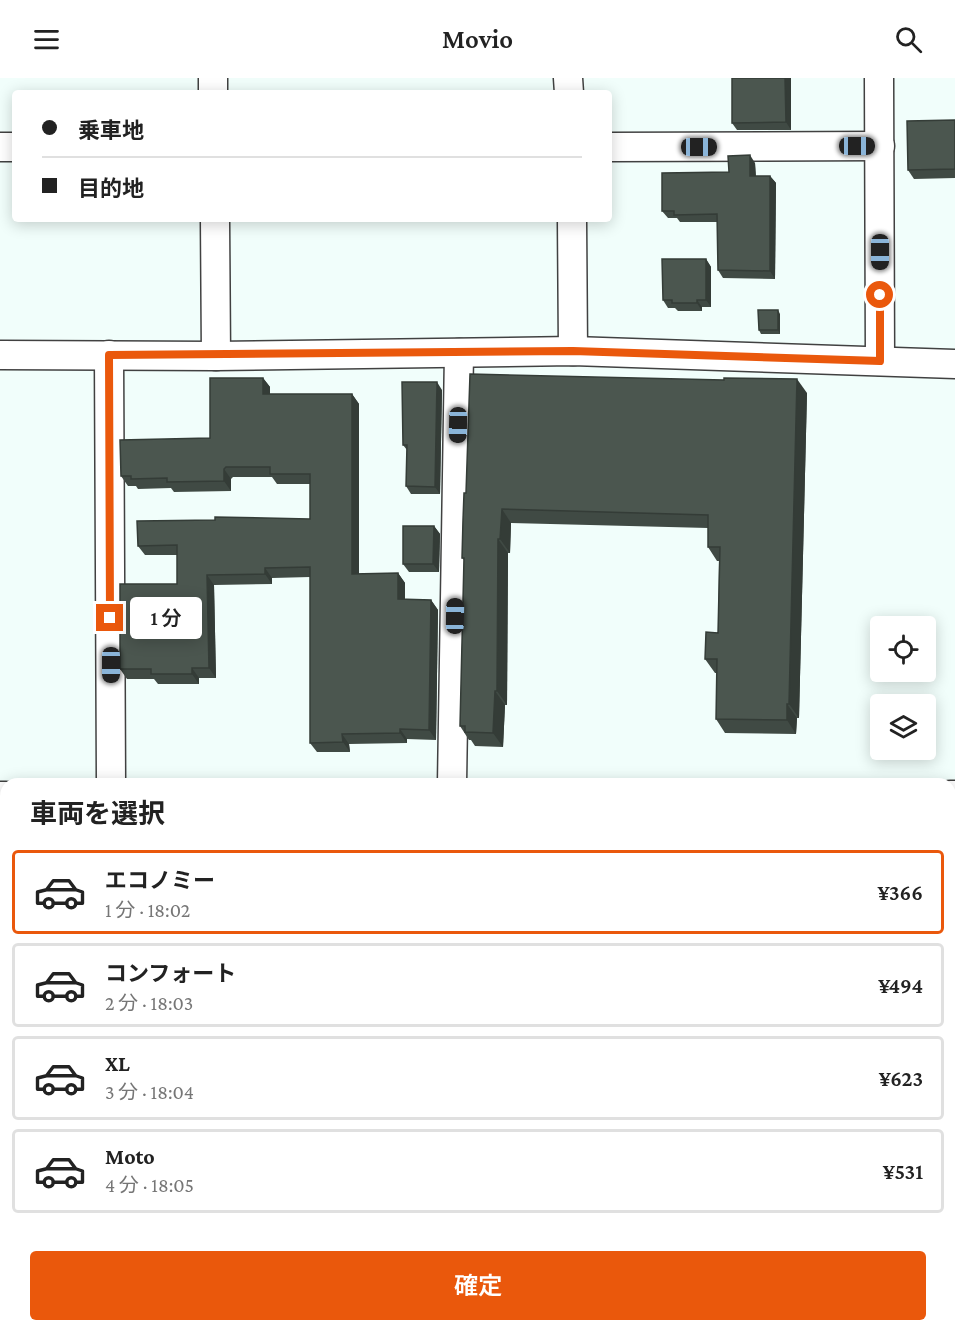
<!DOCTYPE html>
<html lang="ja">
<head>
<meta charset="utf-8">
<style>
	body { margin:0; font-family:"Crimson Pro","Noto Sans JP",serif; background:#f2f2f2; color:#222; height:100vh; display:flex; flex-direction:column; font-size:22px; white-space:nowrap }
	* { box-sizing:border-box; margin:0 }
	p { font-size:20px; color:#767676 }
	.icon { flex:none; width:33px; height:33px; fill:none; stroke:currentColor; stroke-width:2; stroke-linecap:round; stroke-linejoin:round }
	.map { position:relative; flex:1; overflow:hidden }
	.sheet { position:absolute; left:0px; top:700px; width:956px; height:554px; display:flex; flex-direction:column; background:#fff; border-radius:18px 18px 0 0; box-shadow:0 3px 15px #0003 }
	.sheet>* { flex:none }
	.banner { position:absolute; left:12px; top:12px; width:600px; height:132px; border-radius:6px; box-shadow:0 3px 15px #0003; display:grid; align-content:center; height:132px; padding:0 30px; background:#fff }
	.tools { position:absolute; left:870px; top:538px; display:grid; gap:12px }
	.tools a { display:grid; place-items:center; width:66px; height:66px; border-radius:6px; background:#fff; box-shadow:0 3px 15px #0003; font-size:30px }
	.end { position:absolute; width:27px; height:27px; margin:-14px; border:8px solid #ea580c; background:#fff; box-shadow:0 0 0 3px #fff }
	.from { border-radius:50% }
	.bubble { position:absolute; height:42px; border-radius:6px; background:#fff; box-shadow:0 3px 15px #0003; font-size:20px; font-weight:600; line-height:42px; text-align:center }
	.car { position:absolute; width:18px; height:36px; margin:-18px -9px; border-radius:8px; box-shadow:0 0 4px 2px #0007; background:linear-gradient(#222 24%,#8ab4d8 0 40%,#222 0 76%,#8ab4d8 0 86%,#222 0) }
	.banner b { display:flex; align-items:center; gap:21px; height:57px; font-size:22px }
	.banner b+b { border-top:2px solid #e0e0e0 }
	.banner i { width:15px; height:15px; background:#222 }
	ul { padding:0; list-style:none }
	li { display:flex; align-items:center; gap:18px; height:84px; margin:0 12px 9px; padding:0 18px; border:3px solid #e0e0e0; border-radius:6px }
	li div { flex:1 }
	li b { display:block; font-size:22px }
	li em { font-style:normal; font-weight:600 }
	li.selected { border-color:#ea580c }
	li>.icon { width:54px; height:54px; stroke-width:1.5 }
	h2 { padding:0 30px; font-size:27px; line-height:72px }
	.button { display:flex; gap:12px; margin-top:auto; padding:12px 30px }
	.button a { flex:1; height:69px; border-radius:6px; background:#ea580c; color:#fff; font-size:24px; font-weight:600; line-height:69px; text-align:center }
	header { display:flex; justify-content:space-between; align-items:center; height:78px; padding:0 30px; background:#fff; font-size:27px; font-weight:600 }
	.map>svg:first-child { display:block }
	.green { fill:#bdd4e5 }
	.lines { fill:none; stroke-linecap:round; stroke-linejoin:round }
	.stream { stroke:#c14796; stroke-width:8 }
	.street-casing { stroke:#414141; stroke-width:31 }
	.secondary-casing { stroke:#303030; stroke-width:35 }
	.street { stroke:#fff; stroke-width:28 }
	.secondary { stroke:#b1f8ed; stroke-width:33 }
	.wall { fill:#404a44 }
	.shaded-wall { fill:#343c37 }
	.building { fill:#4b564f; stroke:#343c37; stroke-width:1.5 }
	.route { stroke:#ea580c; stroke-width:8 }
</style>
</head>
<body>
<header><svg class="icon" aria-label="menu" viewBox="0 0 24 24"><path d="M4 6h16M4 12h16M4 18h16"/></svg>Movio<svg class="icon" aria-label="search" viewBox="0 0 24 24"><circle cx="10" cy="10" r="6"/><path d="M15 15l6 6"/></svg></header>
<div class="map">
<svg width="955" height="1253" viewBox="0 0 955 1253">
	<rect width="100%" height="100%" fill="#f1fefb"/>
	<!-- green -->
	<polygon class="green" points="265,1248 430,1248 430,1253 266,1253"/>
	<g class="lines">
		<!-- stream -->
		<g class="stream">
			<polyline points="308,1248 308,1253"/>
			<polyline points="399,1248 399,1253"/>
		</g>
		<defs>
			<g id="street">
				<polyline points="213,0 213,15"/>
				<polyline points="568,0 569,15"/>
				<polyline points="879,0 880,283"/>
				<polyline points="0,69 15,69"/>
				<polyline points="609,69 880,68"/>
				<polyline points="215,141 216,278"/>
				<polyline points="572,141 573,273"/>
				<polyline points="0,277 216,278 573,273 955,286"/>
				<polyline points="109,277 111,706"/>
				<polyline points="452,706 459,275"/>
				<polyline points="950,717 955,717"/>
				<polyline points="0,718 6,718"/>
				<polyline points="0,961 6,961"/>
				<polyline points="0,1237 2,1253"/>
				<polyline points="254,1248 255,1253"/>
				<polyline points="435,1248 435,1253"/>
				<polyline points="692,1248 692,1253"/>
			</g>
			<polyline id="secondary" points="934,1248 935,1253"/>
		</defs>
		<!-- street casing -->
		<use href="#street" class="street-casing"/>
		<!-- secondary casing -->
		<use href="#secondary" class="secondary-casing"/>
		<!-- street -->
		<use href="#street" class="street"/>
		<!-- secondary -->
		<use href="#secondary" class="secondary"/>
	</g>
	<!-- wall -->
	<g class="wall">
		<polygon points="732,0 791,0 791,52 737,52 732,45"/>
		<polygon points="955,42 955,100 914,101 908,92"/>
		<polygon points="755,85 756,98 770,98 776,105 775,201 723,200 718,192 717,144 680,144 677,140 668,140 662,133 729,94"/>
		<polygon points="706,181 711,189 711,229 702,229 702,233 678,233 675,230 668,230 663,222"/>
		<polygon points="780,236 780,256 761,256 759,252"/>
		<polygon points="263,300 270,309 270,316 352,316 359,326 359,496 398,495 405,505 405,521 431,522 438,532 436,662 407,661 407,665 349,666 350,674 317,674 310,665 310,499 272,500 272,506 214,507 216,600 199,600 199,606 158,606 154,601 127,601 120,591 177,506 177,477 145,477 138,468 310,441 310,406 277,406 272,399 233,399 231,401 231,413 174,414 171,410 138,411 136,408 128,408 121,398 210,360"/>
		<polygon points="442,312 440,416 411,416 406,408 407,372 403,367"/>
		<polygon points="807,315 799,640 797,640 796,656 725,655 716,641 717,595 715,595 705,581 718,555 719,483 717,483 708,469 708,450 511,445 510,475 508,475 507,627 505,627 503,669 475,668 471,662 469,662 460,648 464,482 462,480 463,442"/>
		<polygon points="434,448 440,456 439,494 409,494 403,486"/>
	</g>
	<!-- shaded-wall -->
	<g class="shaded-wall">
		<polygon points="785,0 791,0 791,52 786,44"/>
		<polygon points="750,77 755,85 756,106 750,98"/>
		<polygon points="770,98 776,105 775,201 770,193"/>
		<polygon points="706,181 711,189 711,229 706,222"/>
		<polygon points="697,222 702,229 702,233 697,225"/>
		<polygon points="778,232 780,236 780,256 778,252"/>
		<polygon points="263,300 270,309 270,326 263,316"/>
		<polygon points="797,301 807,315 799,640 789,626"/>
		<polygon points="437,304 442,312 440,416 435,409"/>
		<polygon points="352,316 359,326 359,506 352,496"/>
		<polygon points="224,391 231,401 231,413 224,403"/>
		<polygon points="502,431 511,445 510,475 500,461"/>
		<polygon points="434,448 440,456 439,494 433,486"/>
		<polygon points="498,461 508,475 507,627 497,613"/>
		<polygon points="265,490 272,500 272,506 265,496"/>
		<polygon points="398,495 405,505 405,531 398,521"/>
		<polygon points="207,497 214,507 216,600 209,590"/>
		<polygon points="431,522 438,532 436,662 429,652"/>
		<polygon points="192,590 199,600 199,606 192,596"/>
		<polygon points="495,613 505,627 503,669 493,655"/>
		<polygon points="787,626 797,640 796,656 787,642"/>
		<polygon points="400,651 407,661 407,665 400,655"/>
		<polygon points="342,656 349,666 350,674 343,664"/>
	</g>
	<!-- building -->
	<g class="building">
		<polygon points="732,0 785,0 786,44 732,45"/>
		<polygon points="955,42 955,91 908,92 907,43"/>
		<polygon points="750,77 750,98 770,98 770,193 718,192 717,136 674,137 674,133 662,133 662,95 729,94 728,78"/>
		<polygon points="662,181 706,181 706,222 697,222 697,225 672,225 672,222 663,222"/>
		<polygon points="758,232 778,232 778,252 759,252"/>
		<polygon points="470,296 724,302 724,300 797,301 789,626 787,626 787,642 716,641 717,581 705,581 706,554 718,555 720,469 708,469 708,437 502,431 500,461 498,461 497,613 495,613 493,655 465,654 465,648 460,648 464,480 462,480 463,442 464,415 466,415"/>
		<polygon points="210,300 263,300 263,316 352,316 352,496 398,495 398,521 431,522 429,652 400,651 400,655 342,656 343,664 310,665 310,489 265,490 265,496 207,497 209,590 192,590 192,596 151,596 151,591 120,591 120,506 177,506 177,467 138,468 137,443 215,442 215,439 310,441 310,396 270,396 270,389 226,389 224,391 224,403 167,404 167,400 131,401 131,398 121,398 120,362 210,360"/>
		<polygon points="402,304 437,304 435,409 406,408 407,367 403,367"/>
		<polygon points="403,448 434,448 433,486 403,486"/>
	</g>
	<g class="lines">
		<!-- route -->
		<polyline class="route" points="110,540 109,277 573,273 880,283 880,217"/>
	</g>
</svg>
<div class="tools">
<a><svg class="icon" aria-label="locate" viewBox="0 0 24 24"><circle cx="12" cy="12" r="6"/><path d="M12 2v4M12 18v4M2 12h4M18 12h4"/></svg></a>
<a><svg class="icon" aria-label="layers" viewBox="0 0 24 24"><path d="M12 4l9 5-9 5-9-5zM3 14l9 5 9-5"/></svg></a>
</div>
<i class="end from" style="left:880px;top:217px"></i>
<i class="end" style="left:110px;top:540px"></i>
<div class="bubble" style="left:130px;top:519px;width:72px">1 分</div>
<i class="car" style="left:857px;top:68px;rotate:90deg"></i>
<i class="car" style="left:699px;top:69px;rotate:90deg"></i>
<i class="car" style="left:880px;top:174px;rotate:180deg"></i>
<i class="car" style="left:458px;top:347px;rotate:181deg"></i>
<i class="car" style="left:455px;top:538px;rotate:1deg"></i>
<i class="car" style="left:111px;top:587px;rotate:180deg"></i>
<div class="banner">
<b><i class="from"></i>乗車地</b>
<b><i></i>目的地</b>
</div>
<section class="sheet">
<h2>車両を選択</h2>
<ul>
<li class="selected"><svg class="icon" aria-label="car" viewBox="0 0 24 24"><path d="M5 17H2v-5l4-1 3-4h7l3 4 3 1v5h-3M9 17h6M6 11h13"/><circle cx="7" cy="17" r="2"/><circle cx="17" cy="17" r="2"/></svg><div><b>エコノミー</b><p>1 分 · 18:02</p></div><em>¥366</em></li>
<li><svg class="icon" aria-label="car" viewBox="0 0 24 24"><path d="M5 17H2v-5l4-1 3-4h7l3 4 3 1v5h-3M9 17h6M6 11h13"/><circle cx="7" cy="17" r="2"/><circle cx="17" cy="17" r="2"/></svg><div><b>コンフォート</b><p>2 分 · 18:03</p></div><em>¥494</em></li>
<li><svg class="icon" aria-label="car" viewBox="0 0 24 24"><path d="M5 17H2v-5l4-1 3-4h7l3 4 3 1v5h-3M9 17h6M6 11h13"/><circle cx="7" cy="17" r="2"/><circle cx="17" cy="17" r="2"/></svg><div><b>XL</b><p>3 分 · 18:04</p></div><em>¥623</em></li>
<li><svg class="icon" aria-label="car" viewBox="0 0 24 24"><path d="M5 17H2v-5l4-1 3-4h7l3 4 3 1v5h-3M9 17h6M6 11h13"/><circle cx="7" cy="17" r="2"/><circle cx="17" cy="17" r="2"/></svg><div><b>Moto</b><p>4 分 · 18:05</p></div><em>¥531</em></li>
</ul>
<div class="button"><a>確定</a></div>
</section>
</div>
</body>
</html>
